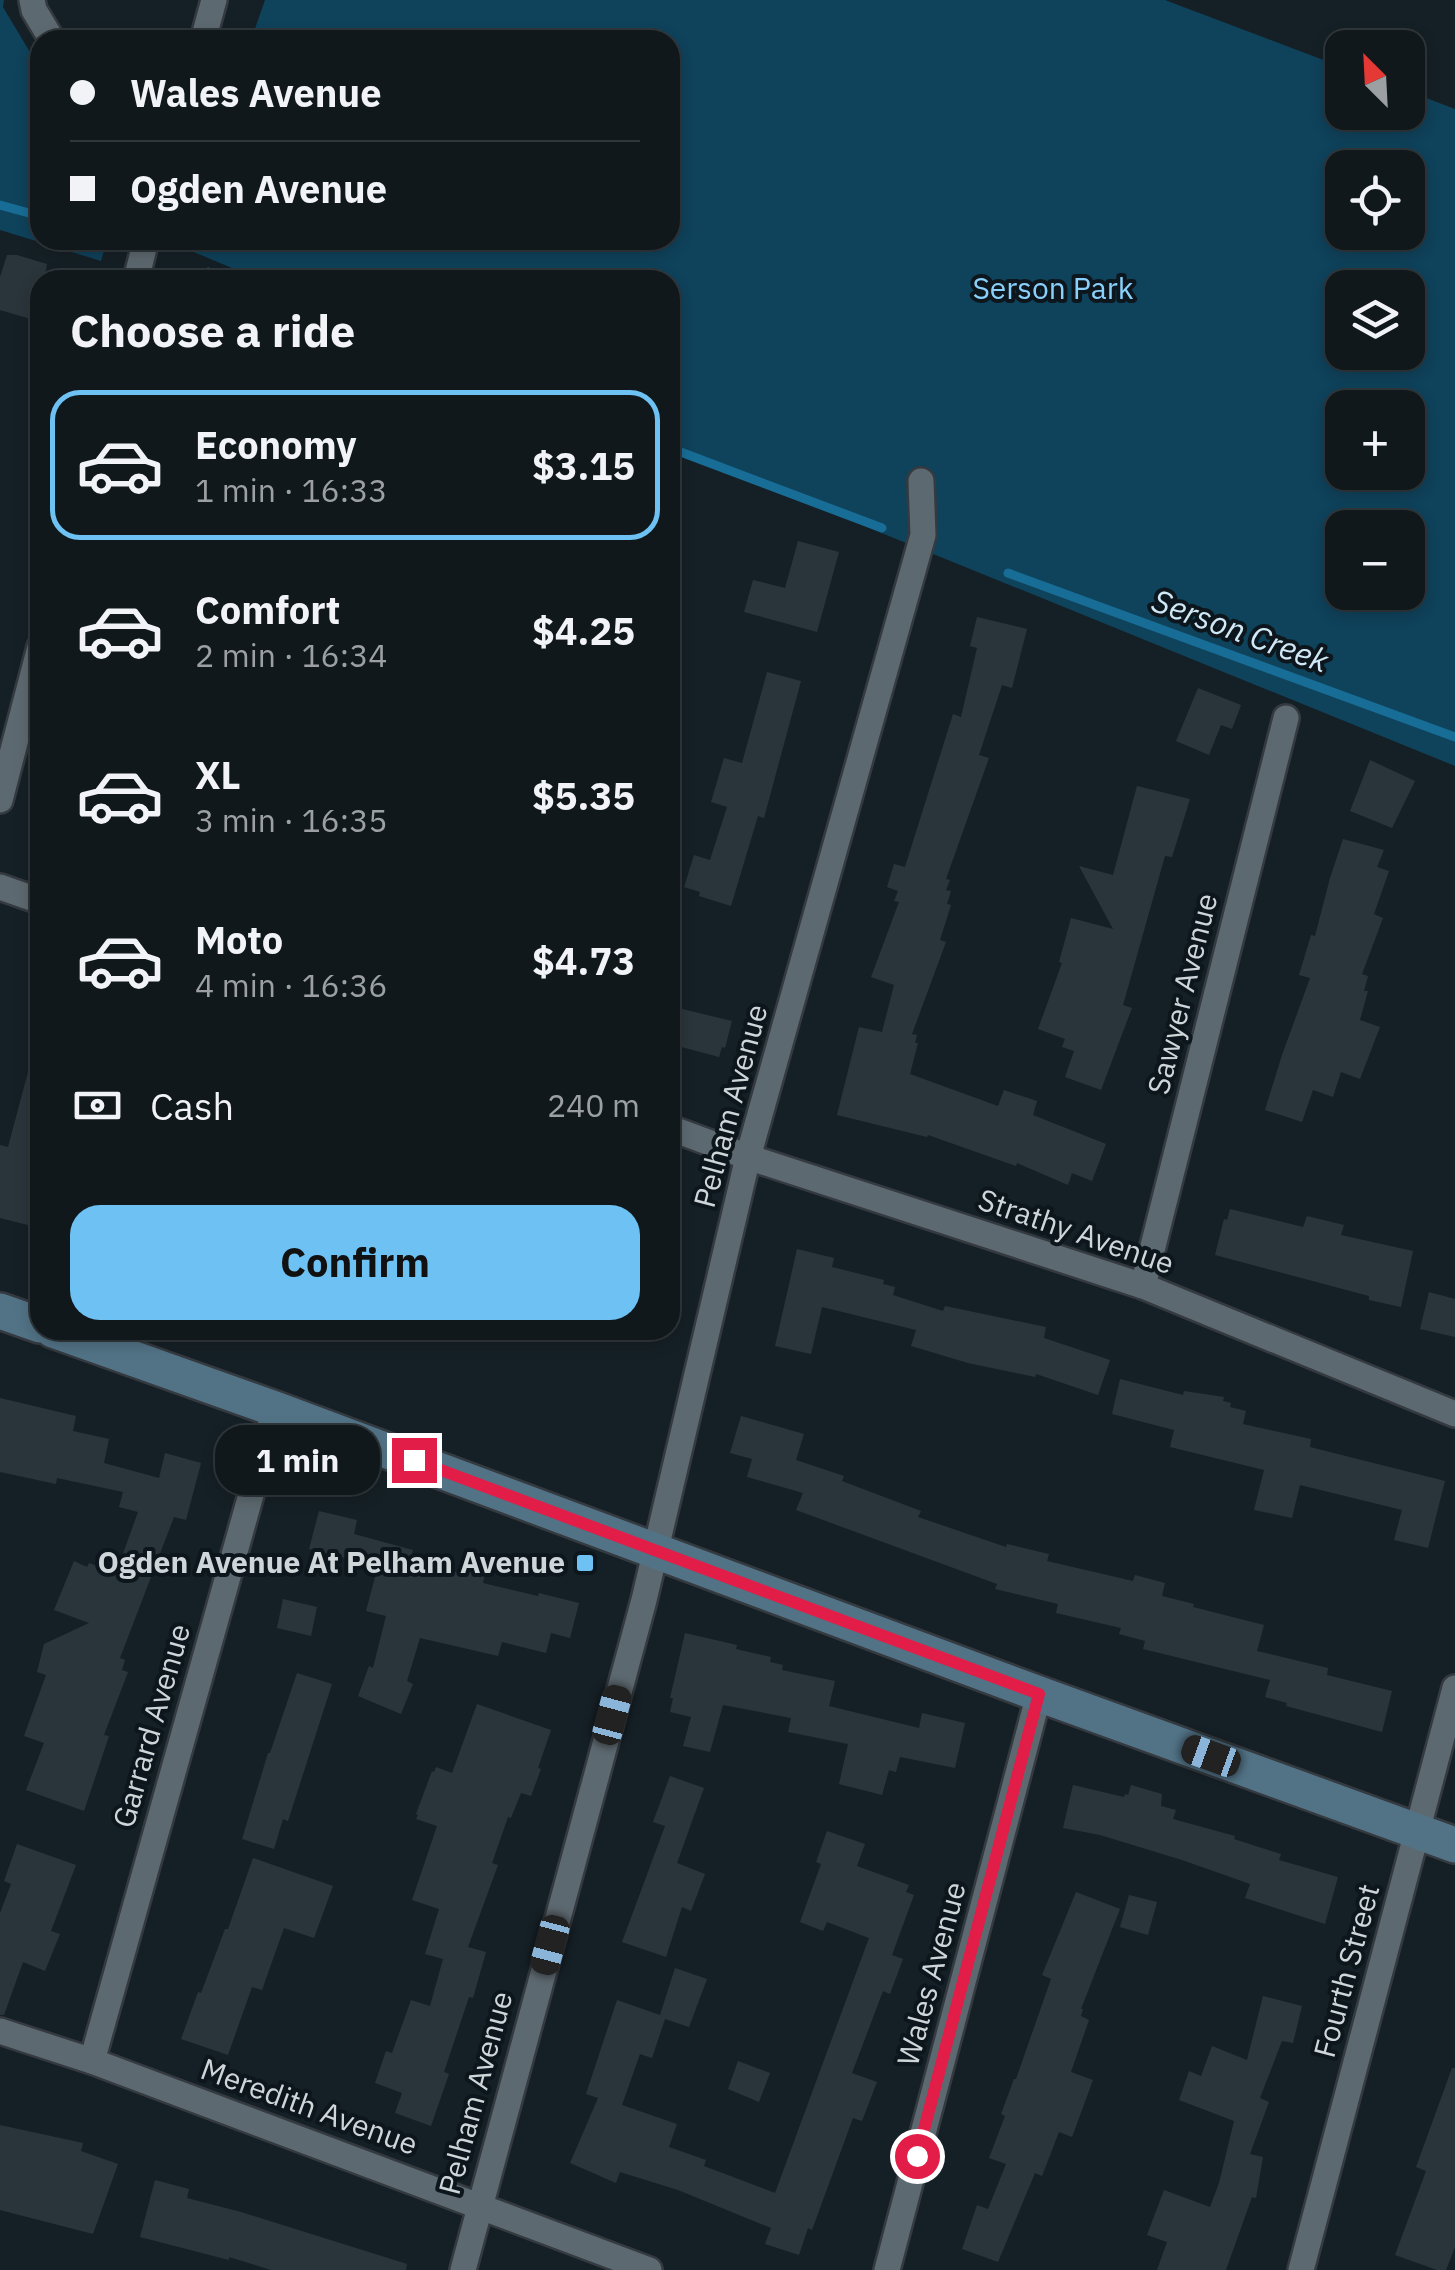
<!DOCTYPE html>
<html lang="en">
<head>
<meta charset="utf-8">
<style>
	body { margin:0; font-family:"IBM Plex Sans",sans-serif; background:#192125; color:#f1f3f6; height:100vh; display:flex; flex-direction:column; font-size:38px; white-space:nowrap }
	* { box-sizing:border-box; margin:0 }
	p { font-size:32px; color:#9ca0a3 }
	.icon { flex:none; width:55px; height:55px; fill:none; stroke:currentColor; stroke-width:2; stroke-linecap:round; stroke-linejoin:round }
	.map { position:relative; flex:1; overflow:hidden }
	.drawer { position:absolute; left:30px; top:270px; width:650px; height:1070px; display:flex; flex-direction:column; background:#10181c; border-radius:30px; box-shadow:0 5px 15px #0003,0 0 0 2px #30373b }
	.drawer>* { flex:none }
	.hud { position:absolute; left:30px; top:30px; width:650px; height:220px; border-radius:30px; box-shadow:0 5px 15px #0003,0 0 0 2px #30373b; display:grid; align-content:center; height:220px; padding:0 40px; background:#10181c }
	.needle { width:65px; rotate:336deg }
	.tools { position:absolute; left:1325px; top:30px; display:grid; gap:20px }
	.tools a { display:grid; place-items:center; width:100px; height:100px; border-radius:20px; background:#10181c; box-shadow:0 5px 15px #0003,0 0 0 2px #30373b; font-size:50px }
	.end { position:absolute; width:45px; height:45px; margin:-22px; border:12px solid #e11d48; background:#fff; box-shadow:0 0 0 5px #fff }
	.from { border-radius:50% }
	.bubble { position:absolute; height:70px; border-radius:30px; background:#10181c; box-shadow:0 5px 15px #0003,0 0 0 2px #30373b; font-size:32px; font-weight:700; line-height:70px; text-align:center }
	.car { position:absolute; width:30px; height:60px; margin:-30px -15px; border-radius:12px; box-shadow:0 0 8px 2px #0007; background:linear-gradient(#222 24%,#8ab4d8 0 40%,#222 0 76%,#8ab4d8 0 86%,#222 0) }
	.hud b { display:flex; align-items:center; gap:35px; height:95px; font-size:38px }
	.hud b+b { border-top:2px solid #30373b }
	.hud i { width:25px; height:25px; background:#f1f3f6 }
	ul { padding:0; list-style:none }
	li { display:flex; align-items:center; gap:30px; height:150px; margin:0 20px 15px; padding:0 20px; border:5px solid transparent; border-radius:30px }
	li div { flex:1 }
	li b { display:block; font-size:38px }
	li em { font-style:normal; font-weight:700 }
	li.selected { border-color:#6ec2f3 }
	li>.icon { width:90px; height:90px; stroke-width:1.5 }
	h2 { padding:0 40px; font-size:45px; line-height:120px }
	.pay { display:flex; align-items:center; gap:25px; height:110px; padding:0 40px; font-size:38px }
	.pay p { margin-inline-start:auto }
	.cta { display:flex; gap:20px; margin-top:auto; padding:20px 40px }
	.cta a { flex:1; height:115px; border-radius:30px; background:#6ec2f3; color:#111; font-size:40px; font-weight:700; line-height:115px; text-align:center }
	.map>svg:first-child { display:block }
	.green { fill:#0f425b; fill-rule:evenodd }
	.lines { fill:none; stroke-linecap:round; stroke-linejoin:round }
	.stream { stroke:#186d96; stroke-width:9 }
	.building { fill:#2a353b }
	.street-casing { stroke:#343a40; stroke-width:30 }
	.secondary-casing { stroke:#343a40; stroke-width:40 }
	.street { stroke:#5d6970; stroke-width:25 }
	.secondary { stroke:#527386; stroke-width:35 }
	.route { stroke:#e11d48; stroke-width:12 }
	.poi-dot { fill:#6ec2f3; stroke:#0c161c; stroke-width:4 }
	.labels { text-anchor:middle; stroke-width:8; stroke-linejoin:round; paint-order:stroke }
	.park-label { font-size:30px; fill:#89d0fb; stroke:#0c161c }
	.street-label { font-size:30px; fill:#cfd6da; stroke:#0c161c }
	.poi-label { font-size:30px; font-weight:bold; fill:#cfd6da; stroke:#0c161c; text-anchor:end }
	.water-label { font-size:32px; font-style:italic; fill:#d1e8f6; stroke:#0c161c }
</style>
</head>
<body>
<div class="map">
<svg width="1455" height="2270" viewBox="0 0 1455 2270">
	<rect width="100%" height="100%" fill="#152026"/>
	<!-- green -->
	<g class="green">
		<polygon points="0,0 4,0 3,7 40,69 40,240 107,240 101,261 0,230"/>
		<path d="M265 0H1165L1342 67V112H1408V91L1455 109V766L670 447V280H261L184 248 187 240H670V40H251ZM1342 168H1408V232H1342ZM1342 288H1408V352H1342ZM1342 408H1408V472H1342ZM1342 528H1408V592H1342Z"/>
	</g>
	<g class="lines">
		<!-- stream -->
		<g class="stream">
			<polyline points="0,205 40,216"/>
			<polyline points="208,272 229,280"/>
			<polyline points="670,448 882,528"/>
			<polyline points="1008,573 1455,737"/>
		</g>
	</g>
	<!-- building -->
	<g class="building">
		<polygon points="7,255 17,255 47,264 44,280 40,280 40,301 34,320 0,310 0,277"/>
		<polygon points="798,541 839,552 817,632 744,612 753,580 785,588"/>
		<polygon points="977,617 1027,629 1012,688 1002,685 979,755 989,758 946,879 950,880 946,890 951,891 947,904 951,905 940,940 946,942 912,1034 917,1035 915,1043 918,1043 910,1074 998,1106 1004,1090 1037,1101 1033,1115 1106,1144 1092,1181 1072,1173 1068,1185 1017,1163 1016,1166 928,1135 927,1137 837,1115 859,1027 882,1032 894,985 871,977 899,902 894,901 898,891 887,887 894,864 905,867 953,714 961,717 977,648 970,646"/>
		<polygon points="767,672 801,681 764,818 758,816 731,906 699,896 700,892 684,887 694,855 710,860 727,807 711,802 724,758 742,763"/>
		<polygon points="1198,688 1241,705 1232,729 1221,725 1209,755 1176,741"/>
		<polygon points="1370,760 1415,781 1392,828 1350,811"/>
		<polygon points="1137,786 1190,799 1172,857 1165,856 1123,1005 1132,1008 1101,1090 1065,1077 1074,1051 1062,1047 1065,1039 1038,1029 1062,963 1059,962 1071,918 1113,929 1079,866 1113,875"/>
		<polygon points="1343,839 1384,850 1377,867 1389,871 1374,914 1383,918 1362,974 1368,976 1364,991 1368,991 1360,1020 1380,1027 1360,1079 1341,1072 1333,1097 1313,1090 1302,1122 1265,1110 1282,1055 1310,978 1299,975 1311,935 1315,936 1330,878"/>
		<polygon points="674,1007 732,1021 725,1048 722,1047 719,1057 670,1044 670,1024"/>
		<polygon points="32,1057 40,1058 40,1228 0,1218 0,1145 8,1147"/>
		<polygon points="1230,1209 1303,1227 1307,1216 1344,1225 1341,1235 1413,1251 1401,1307 1369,1300 1369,1296 1215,1255 1224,1219 1227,1220"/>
		<polygon points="797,1249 834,1258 832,1267 884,1280 883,1284 895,1287 893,1295 943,1311 945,1306 1046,1327 1044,1338 1110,1360 1098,1395 1036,1374 1035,1377 968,1363 911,1346 916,1330 822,1307 811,1354 775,1346"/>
		<polygon points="1429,1292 1455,1299 1455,1337 1420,1329"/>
		<polygon points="1120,1379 1183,1395 1184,1391 1224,1397 1223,1401 1231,1403 1230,1407 1246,1411 1243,1424 1311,1439 1310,1447 1445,1481 1428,1548 1394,1540 1402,1510 1300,1485 1292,1518 1254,1510 1264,1470 1170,1447 1174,1430 1112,1414"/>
		<polygon points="0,1398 76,1416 73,1431 109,1439 104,1463 159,1478 165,1453 201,1463 186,1520 174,1517 120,1658 125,1660 122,1670 128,1672 104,1735 109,1736 84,1811 26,1790 44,1743 24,1736 46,1675 37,1672 44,1644 89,1623 54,1610 74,1561 87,1567 89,1563 116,1573 138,1512 119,1507 123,1492 57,1478 56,1484 0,1472"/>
		<polygon points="741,1416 804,1434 796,1460 844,1476 842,1481 921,1511 918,1517 1006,1547 1007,1544 1049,1554 1047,1561 1133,1581 1135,1575 1165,1583 1162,1596 1194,1604 1193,1607 1264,1625 1257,1651 1328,1668 1327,1675 1392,1691 1382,1732 1286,1706 1287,1703 1265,1697 1270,1680 1143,1649 1145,1641 1119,1634 1121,1628 1056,1613 1058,1604 995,1589 997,1584 796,1510 803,1493 747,1477 752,1459 730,1453"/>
		<polygon points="319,1511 357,1520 354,1534 413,1550 410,1560 459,1573 460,1568 485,1574 483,1583 538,1596 539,1593 579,1603 570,1638 551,1633 546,1653 502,1642 498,1656 420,1638 407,1681 413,1684 401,1714 358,1696 369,1666 373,1668 386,1616 366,1611 378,1566 309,1549"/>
		<polygon points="283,1599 317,1607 311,1636 277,1628"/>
		<polygon points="685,1633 737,1645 736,1649 771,1657 770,1662 783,1665 782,1670 835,1681 829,1706 919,1728 922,1713 965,1723 955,1768 900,1757 896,1772 889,1770 882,1795 839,1784 848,1744 788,1732 791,1718 723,1705 710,1752 683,1746 691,1717 670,1712 673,1698 670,1698"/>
		<polygon points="297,1673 332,1684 288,1821 283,1819 274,1849 242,1839 268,1753 270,1753"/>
		<polygon points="477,1704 551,1730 538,1768 541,1769 531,1796 521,1793 511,1818 508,1817 492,1863 498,1865 468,1947 486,1952 473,1998 469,1997 444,2072 449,2074 431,2126 395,2113 402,2093 375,2083 386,2051 392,2053 411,2000 430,2006 443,1959 425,1954 439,1909 412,1900 437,1826 416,1819 418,1815 416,1814 432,1771 434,1772 436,1767 452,1773"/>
		<polygon points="670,1776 704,1788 677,1863 705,1874 691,1911 682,1907 666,1957 622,1942 665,1826 653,1822"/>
		<polygon points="1073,1785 1124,1797 1125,1794 1128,1795 1131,1785 1162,1794 1161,1806 1176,1810 1173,1819 1235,1836 1234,1839 1281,1854 1279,1860 1338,1877 1325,1924 1245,1898 1250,1884 1182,1860 1100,1835 1063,1828"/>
		<polygon points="827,1831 865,1844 857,1866 909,1885 906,1892 914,1895 892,1955 903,1959 890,1994 883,1991 852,2073 877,2082 862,2121 853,2118 812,2230 808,2228 799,2255 765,2244 771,2228 678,2190 620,2172 616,2183 570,2163 598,2098 586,2094 617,2000 660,2015 675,1968 707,1979 689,2027 665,2019 652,2058 640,2054 622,2105 677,2124 669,2147 706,2160 704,2166 775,2193 869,1938 827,1922 823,1931 800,1922 821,1864 816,1862"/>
		<polygon points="17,1844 76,1865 51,1931 60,1934 45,1971 23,1962 4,2015 0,2015 0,1913 11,1884 4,1881"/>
		<polygon points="253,1858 333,1886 314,1938 284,1928 262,1990 252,1987 228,2055 181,2039 198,1992 201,1993 225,1929 228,1929"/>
		<polygon points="1076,1892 1120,1909 1081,2009 1083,2009 1081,2016 1089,2020 1071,2072 1093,2080 1072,2137 1059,2132 1042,2176 1035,2173 998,2262 962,2249 977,2205 988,2209 1006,2164 989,2158 1005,2116 1001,2114 1014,2079 1016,2079 1051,1979 1042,1975"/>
		<polygon points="1129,1895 1157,1902 1148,1935 1120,1927"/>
		<polygon points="1263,1996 1302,2006 1293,2043 1282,2041 1260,2098 1269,2102 1250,2154 1263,2157 1256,2198 1252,2197 1226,2270 1157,2270 1167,2242 1147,2235 1164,2190 1210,2207 1219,2183 1234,2121 1179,2100 1189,2071 1201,2076 1212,2046 1247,2060"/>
		<polygon points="738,2061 770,2073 759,2102 728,2089"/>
		<polygon points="1452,2068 1455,2068 1455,2247 1446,2270 1437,2270 1395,2255 1426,2171 1416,2167"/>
		<polygon points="0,2125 83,2143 81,2151 118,2164 93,2234 0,2210"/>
		<polygon points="155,2180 189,2189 187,2198 241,2212 407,2264 406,2270 271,2270 229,2257 229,2260 140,2237"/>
	</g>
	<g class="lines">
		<defs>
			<g id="street">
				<polyline points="32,0 34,10 52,40"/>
				<polyline points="203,40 214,0"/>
				<polyline points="136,280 146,240"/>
				<polyline points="0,800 40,647"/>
				<polyline points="0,887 40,901"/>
				<polyline points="670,1128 748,1157 1143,1286 1455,1414"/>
				<polyline points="1143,1286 1286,718"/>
				<polyline points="0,2031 92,2061 649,2270"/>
				<polyline points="92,2061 275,1409"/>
				<polyline points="463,2270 644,1600 748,1157 923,535 921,481"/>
				<polyline points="887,2270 1039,1694"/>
				<polyline points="1301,2270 1455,1688"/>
			</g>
			<g id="secondary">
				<polyline points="0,1311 40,1325"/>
				<polyline points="53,1330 275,1409 1039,1694 1455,1845"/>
			</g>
		</defs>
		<!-- street casing -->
		<use href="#street" class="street-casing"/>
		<!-- secondary casing -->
		<use href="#secondary" class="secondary-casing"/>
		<!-- street -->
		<use href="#street" class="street"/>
		<!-- secondary -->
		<use href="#secondary" class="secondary"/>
	</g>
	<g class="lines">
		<!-- route -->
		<polyline class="route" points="414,1460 1039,1694 917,2156"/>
	</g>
	<!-- markers -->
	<rect class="poi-dot" x="575" y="1553" width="20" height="20" rx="5"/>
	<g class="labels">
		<!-- park labels -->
		<g class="park-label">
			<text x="1053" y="299">Serson Park</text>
		</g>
		<!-- street labels -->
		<g class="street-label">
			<text transform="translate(1183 994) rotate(-76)" y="10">Sawyer Avenue</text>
			<text transform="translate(731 1106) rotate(-75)" y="10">Pelham Avenue</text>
			<text transform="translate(1076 1232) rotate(19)" y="10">Strathy Avenue</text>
			<text transform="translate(152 1726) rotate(-74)" y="10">Garrard Avenue</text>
			<text transform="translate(1347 1971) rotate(-75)" y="10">Fourth Street</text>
			<text transform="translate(932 1974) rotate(-75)" y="10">Wales Avenue</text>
			<text transform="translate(476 2093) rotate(-75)" y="10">Pelham Avenue</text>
			<text transform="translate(309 2107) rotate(20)" y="10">Meredith Avenue</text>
		</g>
		<!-- poi labels -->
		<g class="poi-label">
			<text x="565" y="1573">Ogden Avenue At Pelham Avenue</text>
		</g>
		<!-- water labels -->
		<g class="water-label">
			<text transform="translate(1240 631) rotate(20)" y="11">Serson Creek</text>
		</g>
	</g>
</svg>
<div class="tools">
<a><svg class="needle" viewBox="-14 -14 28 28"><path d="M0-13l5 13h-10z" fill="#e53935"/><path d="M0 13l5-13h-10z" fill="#9ca0a3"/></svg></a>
<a><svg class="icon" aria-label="locate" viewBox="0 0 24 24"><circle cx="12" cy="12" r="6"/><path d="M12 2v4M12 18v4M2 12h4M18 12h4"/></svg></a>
<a><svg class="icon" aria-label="layers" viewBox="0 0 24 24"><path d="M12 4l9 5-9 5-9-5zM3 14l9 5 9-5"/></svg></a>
<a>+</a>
<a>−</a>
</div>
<i class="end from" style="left:917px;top:2156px"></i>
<i class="end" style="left:414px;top:1460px"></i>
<div class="bubble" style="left:215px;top:1425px;width:165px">1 min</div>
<i class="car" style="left:612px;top:1715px;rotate:15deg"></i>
<i class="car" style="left:1211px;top:1756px;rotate:290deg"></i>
<i class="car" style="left:550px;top:1945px;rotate:195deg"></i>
<div class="hud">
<b><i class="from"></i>Wales Avenue</b>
<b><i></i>Ogden Avenue</b>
</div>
<section class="drawer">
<h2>Choose a ride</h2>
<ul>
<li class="selected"><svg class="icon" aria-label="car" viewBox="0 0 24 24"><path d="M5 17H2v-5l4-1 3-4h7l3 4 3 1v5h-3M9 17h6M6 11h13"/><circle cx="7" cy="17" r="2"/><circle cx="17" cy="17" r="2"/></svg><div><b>Economy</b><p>1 min · 16:33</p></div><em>$3.15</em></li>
<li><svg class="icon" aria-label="car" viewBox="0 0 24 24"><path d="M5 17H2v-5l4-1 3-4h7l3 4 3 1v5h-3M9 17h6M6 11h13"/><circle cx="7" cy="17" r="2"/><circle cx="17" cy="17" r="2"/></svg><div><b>Comfort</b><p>2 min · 16:34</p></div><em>$4.25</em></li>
<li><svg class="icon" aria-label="car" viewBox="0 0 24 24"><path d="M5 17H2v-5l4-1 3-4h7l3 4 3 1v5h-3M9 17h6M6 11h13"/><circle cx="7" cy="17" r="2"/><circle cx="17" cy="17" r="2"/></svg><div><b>XL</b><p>3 min · 16:35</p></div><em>$5.35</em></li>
<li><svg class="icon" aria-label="car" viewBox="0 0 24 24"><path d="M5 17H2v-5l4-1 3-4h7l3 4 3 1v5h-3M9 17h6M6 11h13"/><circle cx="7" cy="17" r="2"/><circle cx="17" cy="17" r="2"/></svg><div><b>Moto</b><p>4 min · 16:36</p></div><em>$4.73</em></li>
</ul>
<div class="pay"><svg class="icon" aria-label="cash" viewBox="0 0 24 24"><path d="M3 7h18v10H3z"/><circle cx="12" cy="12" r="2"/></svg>Cash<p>240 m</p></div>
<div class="cta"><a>Confirm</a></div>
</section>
</div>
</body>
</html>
